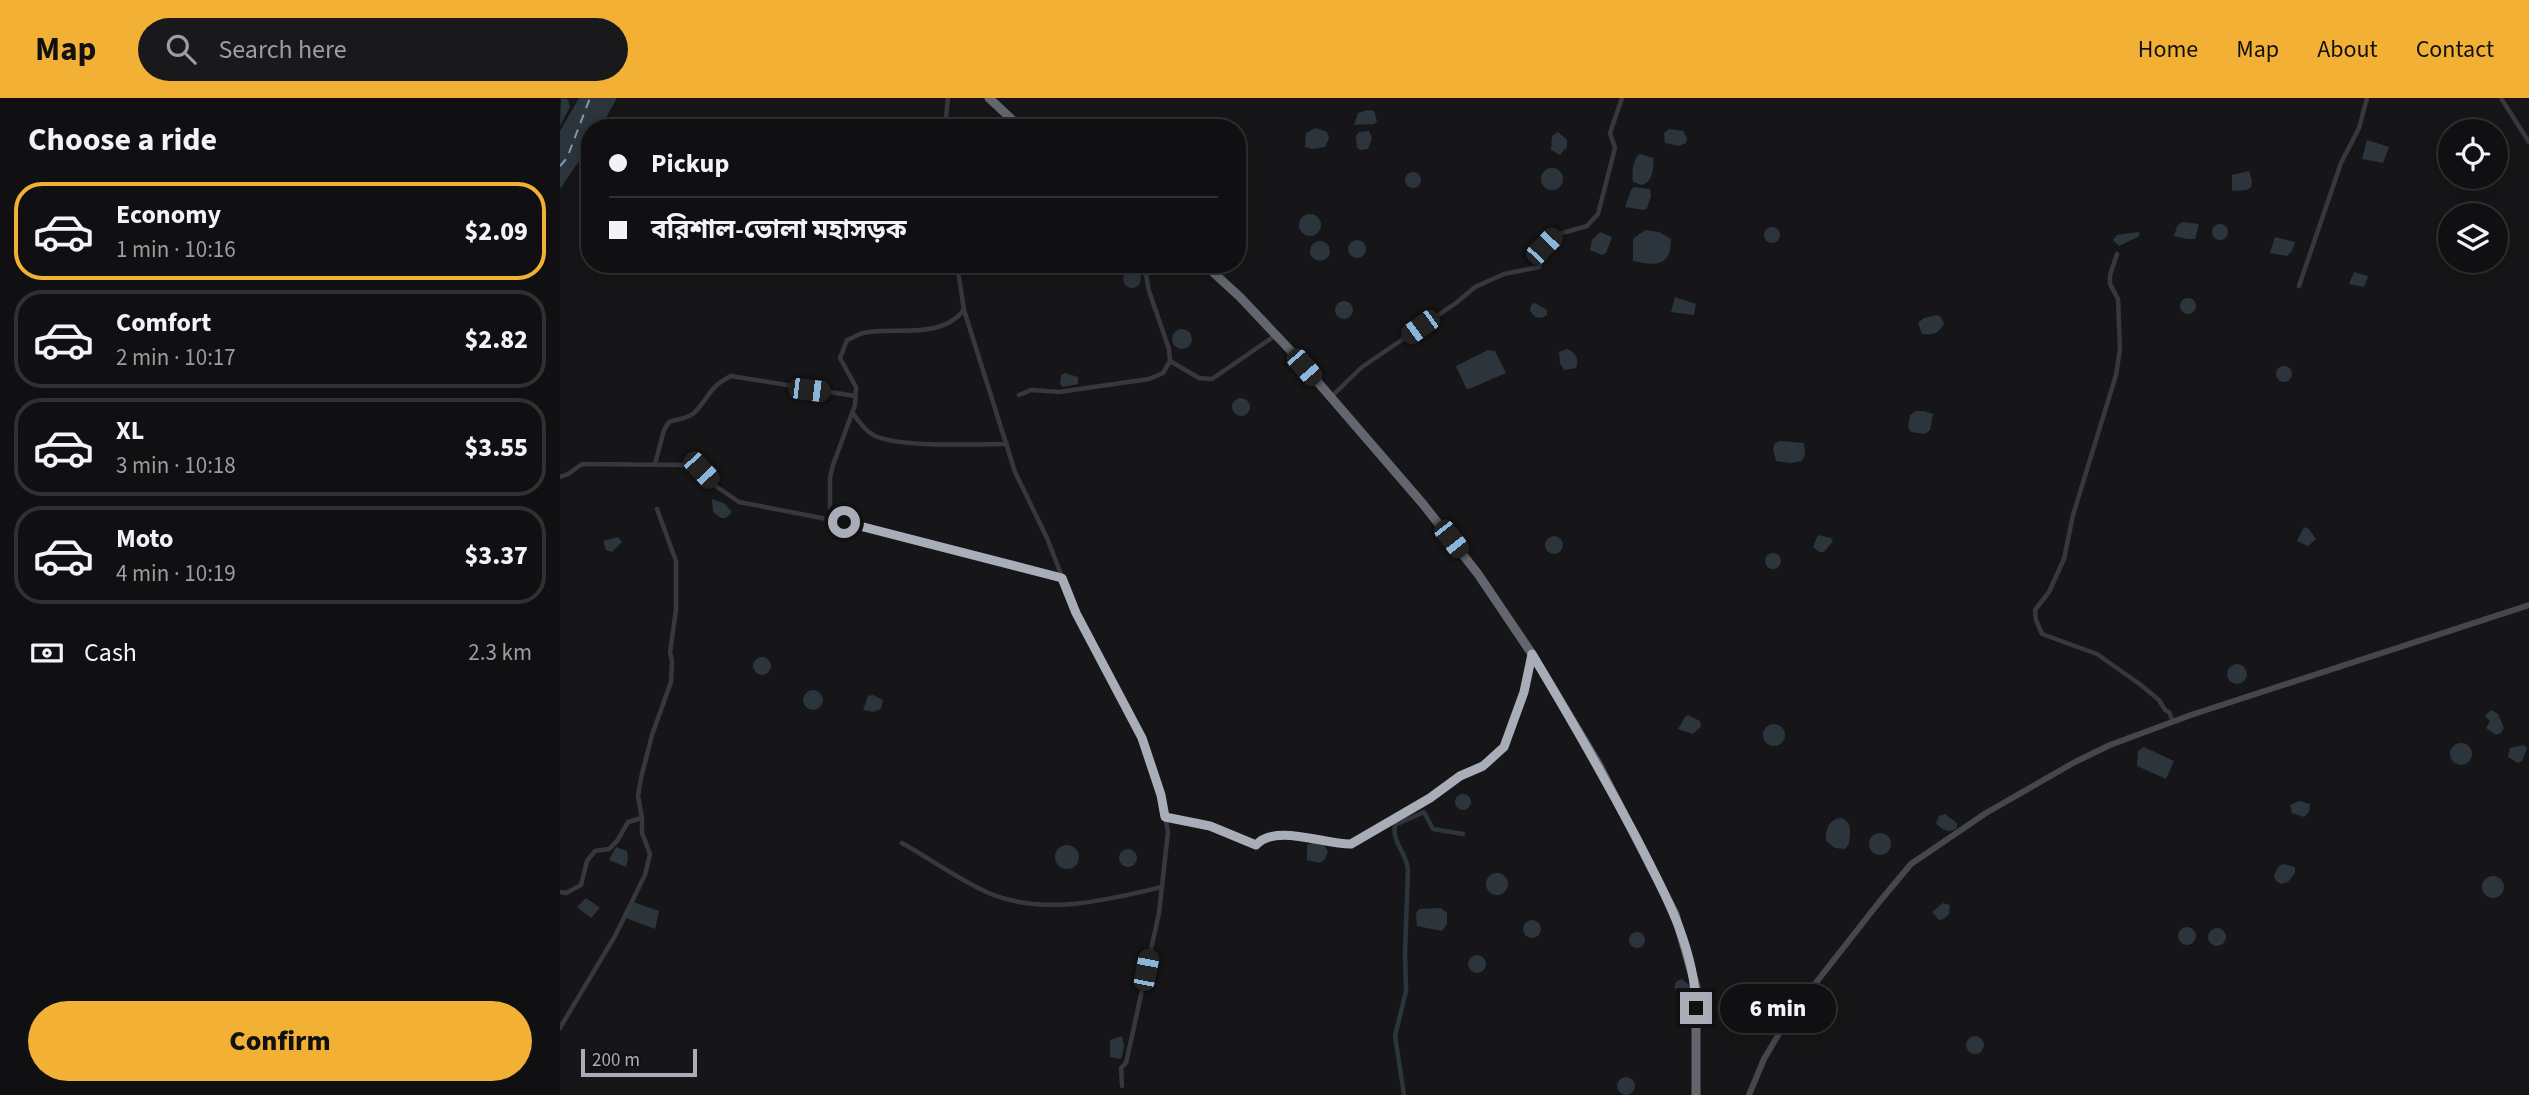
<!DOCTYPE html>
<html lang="en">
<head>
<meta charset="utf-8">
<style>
	body { margin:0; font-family:"Source Sans 3","Noto Sans Bengali",sans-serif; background:#19191b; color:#f1f3f6; height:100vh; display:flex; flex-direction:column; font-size:26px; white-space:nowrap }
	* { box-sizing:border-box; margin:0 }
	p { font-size:23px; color:#9c9d9f }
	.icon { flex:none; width:38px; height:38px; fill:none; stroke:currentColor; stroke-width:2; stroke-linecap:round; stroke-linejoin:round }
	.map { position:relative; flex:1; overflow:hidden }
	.side { display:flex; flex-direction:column; background:#101012; width:560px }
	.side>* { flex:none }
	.banner { position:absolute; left:21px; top:21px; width:665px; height:154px; border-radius:28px; box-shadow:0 4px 18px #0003,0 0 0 2px #303032; display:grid; align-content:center; height:154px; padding:0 28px; background:#101012 }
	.tools { position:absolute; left:1878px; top:21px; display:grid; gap:14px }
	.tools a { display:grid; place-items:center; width:70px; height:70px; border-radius:50%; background:#101012; box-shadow:0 4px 18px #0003,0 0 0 2px #303032; font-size:35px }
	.scale { position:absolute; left:21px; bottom:18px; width:116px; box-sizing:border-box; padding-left:7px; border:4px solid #a8adb8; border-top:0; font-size:19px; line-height:24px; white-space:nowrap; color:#a8adb8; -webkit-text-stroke:5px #111113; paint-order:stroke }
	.end { position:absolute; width:32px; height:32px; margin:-16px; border:9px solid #a8adb8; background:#111; box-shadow:0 0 0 4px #111 }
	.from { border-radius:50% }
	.bubble { position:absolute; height:49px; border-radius:24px; background:#101012; box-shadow:0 4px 18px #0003,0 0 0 2px #303032; font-size:23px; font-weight:800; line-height:49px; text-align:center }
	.car { position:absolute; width:21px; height:42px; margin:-21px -10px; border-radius:9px; box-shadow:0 0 5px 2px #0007; background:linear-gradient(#222 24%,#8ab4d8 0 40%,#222 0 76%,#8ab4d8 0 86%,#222 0) }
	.banner b { display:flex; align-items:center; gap:24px; height:66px; font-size:26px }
	.banner b+b { border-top:2px solid #303032 }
	.banner i { width:18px; height:18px; background:#f1f3f6 }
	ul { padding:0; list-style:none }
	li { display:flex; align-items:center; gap:21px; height:98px; margin:0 14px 10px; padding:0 14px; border:4px solid #303032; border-radius:28px }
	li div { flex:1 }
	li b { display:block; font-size:26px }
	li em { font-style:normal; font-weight:800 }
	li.current { border-color:#f2b134 }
	li>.icon { width:63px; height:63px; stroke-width:1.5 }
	h2 { padding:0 28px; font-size:32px; line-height:84px }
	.pay { display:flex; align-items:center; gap:18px; height:77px; padding:0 28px; font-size:26px }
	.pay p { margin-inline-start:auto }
	.button { display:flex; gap:14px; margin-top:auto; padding:14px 28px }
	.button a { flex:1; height:80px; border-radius:42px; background:#f2b134; color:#111; font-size:28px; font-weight:800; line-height:80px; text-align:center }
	header { display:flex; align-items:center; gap:42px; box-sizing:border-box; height:98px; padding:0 35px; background:#f2b134; color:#111 }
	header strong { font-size:33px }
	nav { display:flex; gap:38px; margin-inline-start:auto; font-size:24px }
	.search { width:490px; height:63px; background:#19191b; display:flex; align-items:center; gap:18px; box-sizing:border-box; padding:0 24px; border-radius:38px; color:#9c9d9f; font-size:26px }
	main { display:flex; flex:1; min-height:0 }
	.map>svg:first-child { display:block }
	.water { fill:#2c353c }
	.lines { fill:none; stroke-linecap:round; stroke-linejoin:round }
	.canal { stroke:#2c353c; stroke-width:4.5 }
	.ferry { stroke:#7f9bb3; stroke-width:2; stroke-dasharray:9 7; stroke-linecap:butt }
	.street { stroke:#37383d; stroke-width:4.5 }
	.secondary { stroke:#45474d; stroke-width:6 }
	.highway { stroke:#63666e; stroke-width:9 }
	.route { stroke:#a8adb8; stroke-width:9 }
</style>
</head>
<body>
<header>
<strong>Map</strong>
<div class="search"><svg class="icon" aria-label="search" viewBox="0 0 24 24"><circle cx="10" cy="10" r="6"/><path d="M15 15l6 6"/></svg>Search here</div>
<nav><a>Home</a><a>Map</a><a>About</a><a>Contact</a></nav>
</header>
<main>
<section class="side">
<h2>Choose a ride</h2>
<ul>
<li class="current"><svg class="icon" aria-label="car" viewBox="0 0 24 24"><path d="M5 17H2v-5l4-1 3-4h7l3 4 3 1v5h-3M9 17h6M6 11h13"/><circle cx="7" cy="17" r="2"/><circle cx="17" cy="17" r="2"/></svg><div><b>Economy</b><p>1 min · 10:16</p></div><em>$2.09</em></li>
<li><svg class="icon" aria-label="car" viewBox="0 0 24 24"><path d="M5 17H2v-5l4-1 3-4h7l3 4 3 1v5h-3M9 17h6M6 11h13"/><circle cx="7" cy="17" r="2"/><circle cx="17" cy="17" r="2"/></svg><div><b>Comfort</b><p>2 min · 10:17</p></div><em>$2.82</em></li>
<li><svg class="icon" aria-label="car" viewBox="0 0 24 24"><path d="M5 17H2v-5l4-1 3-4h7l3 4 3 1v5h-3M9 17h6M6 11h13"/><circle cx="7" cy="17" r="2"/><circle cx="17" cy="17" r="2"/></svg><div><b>XL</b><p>3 min · 10:18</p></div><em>$3.55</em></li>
<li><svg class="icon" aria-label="car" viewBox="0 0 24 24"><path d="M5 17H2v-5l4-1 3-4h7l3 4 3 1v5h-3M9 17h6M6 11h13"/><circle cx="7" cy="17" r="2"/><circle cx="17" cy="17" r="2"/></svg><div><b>Moto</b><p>4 min · 10:19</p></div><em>$3.37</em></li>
</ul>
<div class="pay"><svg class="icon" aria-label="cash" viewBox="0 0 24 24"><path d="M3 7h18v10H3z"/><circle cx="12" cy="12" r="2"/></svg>Cash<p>2.3 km</p></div>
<div class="button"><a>Confirm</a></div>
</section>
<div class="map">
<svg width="1969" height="997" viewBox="0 0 1969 997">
	<rect width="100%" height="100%" fill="#161618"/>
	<!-- water -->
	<g class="water">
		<polygon points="1,0 8,1 10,9 0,28"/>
		<polygon points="19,0 57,0 40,30 30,30 30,47 0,91 0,33"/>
		<polygon points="807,12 814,13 817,23 814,26 794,27 798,15"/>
		<polygon points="755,30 767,34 769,40 765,49 752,51 745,49 746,35"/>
		<polygon points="1109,31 1123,33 1127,40 1126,45 1119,48 1105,45 1104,35"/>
		<polygon points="809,33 812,40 808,51 801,52 797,50 796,38 799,34"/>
		<polygon points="998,34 1007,42 1007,49 1000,57 991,52 992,38"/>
		<polygon points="1807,42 1829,49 1823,65 1802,61"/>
		<path d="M1080 56 1093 60C1094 70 1093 83 1082 87L1073 84C1072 75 1072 61 1080 56Z"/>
		<circle cx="992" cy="81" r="11"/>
		<polygon points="1689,73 1692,83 1691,89 1687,92 1672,93 1672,77"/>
		<circle cx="853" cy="82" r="8"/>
		<polygon points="1074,89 1090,91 1091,98 1087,110 1084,112 1065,109 1071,92"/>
		<circle cx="750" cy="127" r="11"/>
		<polygon points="1622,124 1639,126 1635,141 1627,141 1614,138 1617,128"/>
		<circle cx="1660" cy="134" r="8"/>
		<circle cx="1212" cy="137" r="8"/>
		<path d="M1085 132 1099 134 1111 141C1111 169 1096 168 1073 163V141Z"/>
		<polygon points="1040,134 1052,139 1046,155 1042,157 1030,152 1032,142"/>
		<polygon points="1578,134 1580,136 1578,139 1559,148 1553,142 1557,137"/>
		<polygon points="1715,139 1735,144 1732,153 1727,158 1710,155"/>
		<circle cx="797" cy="151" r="9"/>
		<circle cx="760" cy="153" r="10"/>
		<circle cx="572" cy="181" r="9"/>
		<polygon points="1794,174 1808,178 1804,189 1789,186"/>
		<polygon points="1115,199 1136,206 1134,217 1111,214"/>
		<circle cx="1628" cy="208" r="8"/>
		<circle cx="784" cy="212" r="9"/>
		<polygon points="975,205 987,212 987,217 982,220 975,219 970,213 971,207"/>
		<path d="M1377 217 1380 218 1384 226C1378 236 1373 237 1362 236L1358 225 1364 220Z"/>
		<circle cx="622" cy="241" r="10"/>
		<path d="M1007 251C1015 254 1020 261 1016 270L1004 272 1000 265 999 254Z"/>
		<polygon points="928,252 935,253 946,275 909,291 906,290 896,268"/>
		<circle cx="1724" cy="276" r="8"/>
		<polygon points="505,275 518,279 518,286 503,289 500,286 501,277"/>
		<circle cx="681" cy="309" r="9"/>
		<polygon points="1356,313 1364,313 1373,316 1370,332 1365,336 1351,334 1348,329 1350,317"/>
		<polygon points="1220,343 1244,345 1245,356 1242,363 1230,365 1216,363 1213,352 1215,345"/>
		<polygon points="152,401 164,405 172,414 166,420 161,420 153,414"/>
		<polygon points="1744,429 1749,431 1756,441 1748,448 1737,443"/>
		<polygon points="1258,437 1271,440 1273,443 1264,454 1259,454 1253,449"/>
		<circle cx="994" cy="447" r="9"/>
		<polygon points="58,439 62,444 52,454 46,452 43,443"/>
		<circle cx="1213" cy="463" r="8"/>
		<circle cx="202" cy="568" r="9"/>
		<circle cx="1677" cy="576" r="10"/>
		<circle cx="253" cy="602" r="10"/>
		<polygon points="313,597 323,602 321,611 313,614 303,612 308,598"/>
		<polygon points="1931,612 1938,616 1944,630 1941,635 1936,637 1926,630 1930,623 1925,618"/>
		<polygon points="1128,617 1140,623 1141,628 1133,636 1118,631 1125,619"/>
		<circle cx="1214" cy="637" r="11"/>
		<circle cx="1901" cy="656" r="11"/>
		<polygon points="1964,647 1967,650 1962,663 1958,665 1948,659 1950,650"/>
		<polygon points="1584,649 1614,663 1606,681 1577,668 1578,653"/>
		<circle cx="903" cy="704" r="8"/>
		<polygon points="1739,703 1750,706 1749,714 1744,719 1732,715 1730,707"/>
		<path d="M1385 716 1397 725V730C1389 736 1382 732 1376 725L1379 718Z"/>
		<path d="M1281 720C1293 724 1290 735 1289 746L1285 751 1275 750 1266 743C1265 732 1269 721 1281 720Z"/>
		<circle cx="1320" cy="746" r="11"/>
		<polygon points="751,745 764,747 768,753 765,761 760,765 747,762 747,747"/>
		<circle cx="507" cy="759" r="12"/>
		<polygon points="56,749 67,753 68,762 66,769 49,762"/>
		<circle cx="568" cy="760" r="9"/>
		<polygon points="1723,766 1735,769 1735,775 1728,784 1721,786 1716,783 1714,778 1718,769"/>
		<circle cx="937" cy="786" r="11"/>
		<circle cx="1933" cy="789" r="11"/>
		<polygon points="26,800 40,810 31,820 17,809"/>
		<polygon points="73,804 99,813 95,831 66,820"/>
		<polygon points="1383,805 1390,807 1389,816 1384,821 1379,822 1372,814"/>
		<polygon points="881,810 887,815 887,826 882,833 857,828 856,815 859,811"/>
		<circle cx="972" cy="831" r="9"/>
		<circle cx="1627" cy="838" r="9"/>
		<circle cx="1657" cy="839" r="9"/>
		<circle cx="1077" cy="842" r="8"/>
		<circle cx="917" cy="866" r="9"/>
		<path d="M1122 881 1131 889V898L1128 901C1119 900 1112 893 1116 884Z"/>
		<circle cx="1415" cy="947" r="9"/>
		<polygon points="562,938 564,948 562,959 560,961 550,959 550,942"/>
		<circle cx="1066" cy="988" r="9"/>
	</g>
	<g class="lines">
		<!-- canal -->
		<path class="canal" d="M844 997 835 938 846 893 845 855 848 771C846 754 832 745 835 727L864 714 873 731 903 736"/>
		<!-- ferry -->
		<polyline class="ferry" points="0,68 7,60 30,0"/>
		<!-- street -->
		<g class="street">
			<polyline points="1941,0 1969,44"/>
			<polyline points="385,30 388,0"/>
			<polyline points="1557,156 1550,177 1550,186 1558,201 1560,251 1556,277 1513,417 1504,461 1489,494 1475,512 1476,522 1482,536 1537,556 1581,587 1599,602 1605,612 1609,614 1613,624"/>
			<polyline points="1739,188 1781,65 1799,30 1807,0"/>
			<polyline points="404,212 455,374 487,440 516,515 582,640 601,697 608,734 599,815 566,965 561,970 562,988"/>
			<polyline points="610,263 639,280 652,281 716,237"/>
			<polyline points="459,297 471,292 499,294 589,281 603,275 610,263 609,251 589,193 584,166"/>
			<polyline points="771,299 802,269 896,205 915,189 944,176 979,169 984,148 995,137 1027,128 1038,116 1055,50 1050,35 1062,0"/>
			<path d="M292 314C298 323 305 333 315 338 343 350 414 346 447 346"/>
			<path d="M95 366 104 332 109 324C118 320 127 322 135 314 150 298 150 288 171 278L295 298"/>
			<polyline points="0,379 8,376 22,366 125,367 141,372 157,389 179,404 298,427 502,479"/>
			<path d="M270 422V380L273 367 295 307 296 289 280 260 287 242C292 240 297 237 303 235 335 228 379 243 404 212L397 166"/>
			<path d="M605 719 650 728 697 747C715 726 766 747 791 746L870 700 900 678 923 668 944 649 964 594 972 558"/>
			<path d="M342 745C371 761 400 783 431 796 486 818 547 802 602 789"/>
			<polyline points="0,794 6,795 21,787 27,763 35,753 49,751 57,743 68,724 82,720 78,698 81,680 92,637 111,584 112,563 110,554 116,512 116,463 97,411"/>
			<polyline points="0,930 55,838 85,777 90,756 82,735 82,720"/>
		</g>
		<!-- secondary -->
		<polyline class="secondary" points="1189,997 1204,961 1229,919 1320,803 1351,766 1426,715 1515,664 1550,647 1631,617 1969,507"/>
		<!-- highway -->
		<g class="highway">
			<polyline points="429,0 461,30"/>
			<polyline points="644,166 680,199 731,253 863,406 918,476 972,556 1038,666 1115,816 1136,889 1136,997"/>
		</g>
	</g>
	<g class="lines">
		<!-- route -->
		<path class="route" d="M284 424 502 480 516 515 582 640 601 697 605 719 650 728 696 747C715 725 766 747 791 746L870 700 900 678 923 668 944 649 964 594 972 556C1008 616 1043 677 1076 739 1103 792 1135 848 1136 910"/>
	</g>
</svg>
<div class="tools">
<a><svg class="icon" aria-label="locate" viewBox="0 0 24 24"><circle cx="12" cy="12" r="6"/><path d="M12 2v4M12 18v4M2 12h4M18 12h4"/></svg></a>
<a><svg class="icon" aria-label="layers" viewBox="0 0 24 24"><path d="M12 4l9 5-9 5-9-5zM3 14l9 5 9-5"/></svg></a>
</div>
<div class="scale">200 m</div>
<i class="end from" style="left:284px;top:424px"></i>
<i class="end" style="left:1136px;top:910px"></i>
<div class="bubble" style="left:1160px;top:886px;width:116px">6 min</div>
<i class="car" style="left:984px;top:148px;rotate:44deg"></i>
<i class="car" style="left:860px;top:229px;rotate:234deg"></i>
<i class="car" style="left:744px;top:269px;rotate:139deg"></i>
<i class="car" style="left:249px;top:292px;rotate:97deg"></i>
<i class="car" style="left:141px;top:372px;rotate:137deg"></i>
<i class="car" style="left:891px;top:441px;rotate:142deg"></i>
<i class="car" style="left:586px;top:872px;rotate:11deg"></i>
<div class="banner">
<b><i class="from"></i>Pickup</b>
<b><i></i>বরিশাল-ভোলা মহাসড়ক</b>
</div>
</div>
</main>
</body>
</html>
